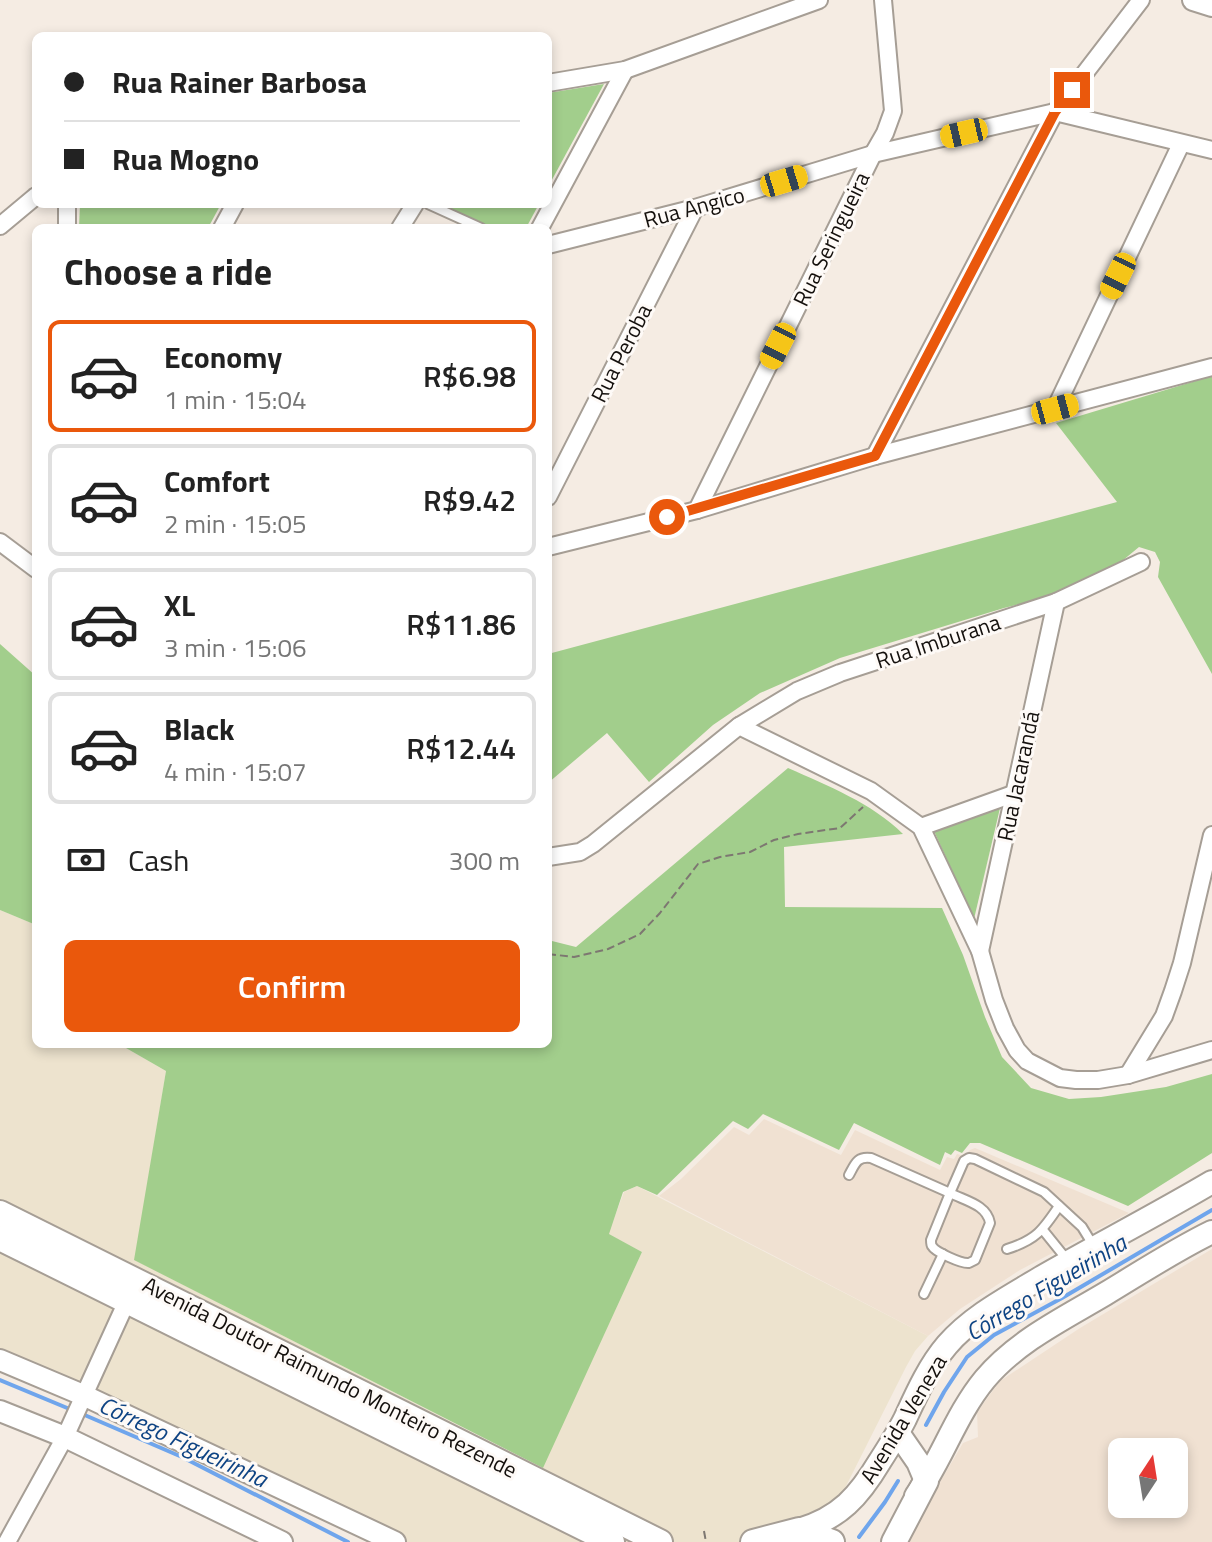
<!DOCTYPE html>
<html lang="en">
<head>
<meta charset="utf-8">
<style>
	body { margin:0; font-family:"Titillium Web",sans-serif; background:#f2f2f2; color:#222; height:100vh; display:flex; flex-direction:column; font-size:30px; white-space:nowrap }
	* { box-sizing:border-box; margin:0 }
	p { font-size:26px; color:#767676 }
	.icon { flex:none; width:44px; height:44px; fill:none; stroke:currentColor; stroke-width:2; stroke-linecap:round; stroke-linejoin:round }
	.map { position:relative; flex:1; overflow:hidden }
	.panel { position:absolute; left:32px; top:224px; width:520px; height:824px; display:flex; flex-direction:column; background:#fff; border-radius:12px; box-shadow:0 4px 12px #0003 }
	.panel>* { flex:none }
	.banner { position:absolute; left:32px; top:32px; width:520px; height:176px; border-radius:12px; box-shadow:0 4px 12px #0003; display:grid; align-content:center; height:176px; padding:0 32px; background:#fff }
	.needle { width:52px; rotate:12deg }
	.fabs { position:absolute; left:1108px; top:1438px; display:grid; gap:16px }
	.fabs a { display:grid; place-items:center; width:80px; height:80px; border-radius:12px; background:#fff; box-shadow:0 4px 12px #0003; font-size:40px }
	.end { position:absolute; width:36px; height:36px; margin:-18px; border:10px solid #ea580c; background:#fff; box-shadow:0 0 0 4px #fff }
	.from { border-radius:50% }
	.car { position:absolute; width:24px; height:48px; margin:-24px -12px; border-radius:10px; box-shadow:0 0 6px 2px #0007; background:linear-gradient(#f5c518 24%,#345 0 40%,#f5c518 0 76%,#345 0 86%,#f5c518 0) }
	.banner b { display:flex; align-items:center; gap:28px; height:76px; font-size:30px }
	.banner b+b { border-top:2px solid #e0e0e0 }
	.banner i { width:20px; height:20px; background:#222 }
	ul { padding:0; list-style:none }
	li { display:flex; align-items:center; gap:24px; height:112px; margin:0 16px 12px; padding:0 16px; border:4px solid #e0e0e0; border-radius:12px }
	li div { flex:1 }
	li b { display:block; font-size:30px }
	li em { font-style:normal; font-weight:600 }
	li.active { border-color:#ea580c }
	li>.icon { width:72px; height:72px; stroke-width:1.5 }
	h2 { padding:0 32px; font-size:36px; line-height:96px }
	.pay { display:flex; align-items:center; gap:20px; height:88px; padding:0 32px; font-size:30px }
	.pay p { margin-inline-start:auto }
	.button { display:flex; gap:16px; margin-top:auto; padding:16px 32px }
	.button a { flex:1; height:92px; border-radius:12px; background:#ea580c; color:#fff; font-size:32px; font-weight:600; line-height:92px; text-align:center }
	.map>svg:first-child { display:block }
	.commercial { fill:#ede3ce }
	.built { fill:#f0e1d2; fill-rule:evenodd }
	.green { fill:#a2ce8c }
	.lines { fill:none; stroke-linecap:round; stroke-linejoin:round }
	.stream { stroke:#6fa5ec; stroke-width:4 }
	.service-casing { stroke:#a69e95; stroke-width:12 }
	.minor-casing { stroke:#a69e95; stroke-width:20 }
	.tertiary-casing { stroke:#a69e95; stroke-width:24 }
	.secondary-casing { stroke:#a69e95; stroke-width:26 }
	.primary-casing { stroke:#a69e95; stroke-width:28 }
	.path { stroke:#7d7771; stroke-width:2; stroke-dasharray:8 4; stroke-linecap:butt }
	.service { stroke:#fff; stroke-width:8 }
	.minor { stroke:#fff; stroke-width:16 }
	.tertiary { stroke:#fff; stroke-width:20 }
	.secondary { stroke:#fff; stroke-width:22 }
	.primary { stroke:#fff; stroke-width:24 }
	.route { stroke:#ea580c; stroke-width:10 }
	.labels { text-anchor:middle; stroke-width:6; stroke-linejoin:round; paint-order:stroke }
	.street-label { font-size:22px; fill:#14100d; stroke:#fefaf7 }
	.water-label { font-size:24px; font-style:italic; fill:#0f4484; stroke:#fefaf7 }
</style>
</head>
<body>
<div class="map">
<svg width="1212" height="1542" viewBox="0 0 1212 1542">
	<rect width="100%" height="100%" fill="#f5ece3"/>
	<!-- commercial -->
	<polygon class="commercial" points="0,910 36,925 36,1044 119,1044 166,1071 135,1260 542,1468 642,1252 608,1234 624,1192 637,1186 928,1336 915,1351 906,1367 841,1496 810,1542 399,1542 0,1360"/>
	<!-- built -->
	<g class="built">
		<polygon points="764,1119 841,1155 855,1130 940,1170 947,1157 954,1159 957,1154 964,1156 970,1150 975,1148 1129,1213 1020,1270 960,1309 928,1336 659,1196 681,1179 734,1127 749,1135"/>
		<path d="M1212 1249V1542H905L963 1443 978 1437 977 1412 1000 1381 1080 1328ZM1122 1452H1174V1504H1122Z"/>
	</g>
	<!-- green -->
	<g class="green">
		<polygon points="604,84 548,187 548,93"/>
		<polygon points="80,204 221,204 208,228 79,228"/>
		<polygon points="441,204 539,204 526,228 493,228"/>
		<polygon points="1212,376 1212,674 1158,577 1160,562 1155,552 1139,547 1116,566 1053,596 1004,608 840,658 760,693 713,725 649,782 607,733 548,783 548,654 1117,502 1056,423"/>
		<polygon points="0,644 36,676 36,925 0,910"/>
		<path d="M788 768C828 786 872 803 903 834L784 847 785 907 942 908 963 955 985 1017 1002 1057 1031 1088 1069 1099 1101 1097 1166 1087 1212 1074V1153L1128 1206 980 1143H970L962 1153 955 1150 951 1155 945 1152 940 1165 854 1123 839 1150 763 1114 748 1129 733 1121 657 1195 637 1186 623 1192 609 1234 642 1252 543 1468 134 1260 166 1071 119 1044H548V940L576 947Z"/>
		<polygon points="1000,808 974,919 934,831"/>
	</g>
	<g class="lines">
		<!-- stream -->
		<g class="stream">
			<polyline points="0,1380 72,1410"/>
			<polyline points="80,1413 182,1457 348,1542"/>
			<polyline points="926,1425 944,1392 967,1357 994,1335 1062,1298 1212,1210"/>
			<polyline points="859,1537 885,1502 898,1481"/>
		</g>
		<defs>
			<g id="service">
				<polyline points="428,204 481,228"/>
				<path d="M849 1175C855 1164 857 1156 871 1158L950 1193 964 1161 969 1158 975 1159 1044 1192 1082 1227 1093 1245"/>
				<path d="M950 1193C966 1201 987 1205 990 1223L975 1260C973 1261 971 1262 969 1263 962 1264 935 1252 932 1246 931 1245 931 1242 931 1240Z"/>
				<polyline points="1043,1230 1068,1261"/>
				<path d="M1007 1249C1036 1240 1043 1230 1059 1206"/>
				<polyline points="924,1294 943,1254"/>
			</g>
			<g id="minor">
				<polyline points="548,83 625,70 819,0"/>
				<polyline points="0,226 36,196"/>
				<polyline points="67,228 67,204"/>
				<polyline points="222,228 235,204"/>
				<polyline points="400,228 415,204"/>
				<polyline points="540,228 625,70"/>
				<polyline points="548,245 695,208 873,154 1055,112 1212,150"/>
				<polyline points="1055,409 1181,144"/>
				<polyline points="875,456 1055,112 1141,0"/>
				<polyline points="548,497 695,208"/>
				<polyline points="697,510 873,154 885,133 893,111 883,0"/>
				<polyline points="0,542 36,569"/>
				<polyline points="548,547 697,510 875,456 1212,367"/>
				<polyline points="739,726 797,691 840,673 1056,602 1141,562"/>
				<polyline points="921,827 1013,794"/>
				<polyline points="548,857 580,852 593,844 739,726 871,791 921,827 980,951 994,1000 1005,1028 1017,1050 1027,1061 1060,1078 1076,1080 1098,1080 1128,1075 1212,1050"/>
				<polyline points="980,951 1056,602"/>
				<polyline points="1128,1075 1164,1016 1173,991 1182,963 1212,835"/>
				<polyline points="7,1542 65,1437 127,1301"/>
			</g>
			<g id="tertiary">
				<polyline points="1193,0 1212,6"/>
				<polyline points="0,1360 83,1395 395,1542"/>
				<polyline points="0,1411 65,1437 282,1542"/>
			</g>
			<g id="secondary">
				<polyline points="898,1433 918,1462 926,1481"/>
				<path d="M916 1496C942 1459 956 1414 985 1379 1017 1341 1063 1319 1105 1294 1140 1273 1175 1250 1212 1232"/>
				<path d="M799 1530C840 1518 859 1496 880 1461 889 1447 898 1433 905 1419 917 1393 929 1366 947 1345 972 1316 1009 1297 1042 1277 1098 1245 1156 1215 1212 1182"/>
			</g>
			<g id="primary">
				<polyline points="0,1213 660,1542"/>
				<polyline points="0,1238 612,1542"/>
				<polyline points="753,1542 799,1530 832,1542"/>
				<polyline points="894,1542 926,1481"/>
			</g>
		</defs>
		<!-- service casing -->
		<use href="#service" class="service-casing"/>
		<!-- minor casing -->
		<use href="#minor" class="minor-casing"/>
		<!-- tertiary casing -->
		<use href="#tertiary" class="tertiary-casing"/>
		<!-- secondary casing -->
		<use href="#secondary" class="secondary-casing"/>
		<!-- primary casing -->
		<use href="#primary" class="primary-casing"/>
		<!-- path -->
		<g class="path">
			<polyline points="548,954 574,957 608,949 640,934 660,913 698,864 720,857 750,852 774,840 798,834 840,828 863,807"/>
			<polyline points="704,1531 706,1542"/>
		</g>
		<!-- service -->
		<use href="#service" class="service"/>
		<!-- minor -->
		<use href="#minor" class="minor"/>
		<!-- tertiary -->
		<use href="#tertiary" class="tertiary"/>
		<!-- secondary -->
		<use href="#secondary" class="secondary"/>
		<!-- primary -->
		<use href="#primary" class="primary"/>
	</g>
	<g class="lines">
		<!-- route -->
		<polyline class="route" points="667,517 875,456 1055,112 1072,90"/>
	</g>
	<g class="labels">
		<!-- street labels -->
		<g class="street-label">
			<text transform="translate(694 207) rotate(-15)" y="8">Rua Angico</text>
			<text transform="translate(831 239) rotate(-64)" y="8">Rua Seringueira</text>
			<text transform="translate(621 353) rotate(-63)" y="8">Rua Peroba</text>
			<text transform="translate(938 641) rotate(-18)" y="8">Rua Imburana</text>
			<text transform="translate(1018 776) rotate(-78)" y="8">Rua Jacarandá</text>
			<text transform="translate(330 1377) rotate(27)" y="8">Avenida Doutor Raimundo Monteiro Rezende</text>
			<text transform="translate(903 1419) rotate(-59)" y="8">Avenida Veneza</text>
		</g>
		<!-- water labels -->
		<g class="water-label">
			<text transform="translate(1046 1288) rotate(-31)" y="8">Córrego Figueirinha</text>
			<text transform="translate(183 1442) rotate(25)" y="8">Córrego Figueirinha</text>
		</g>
	</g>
</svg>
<div class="fabs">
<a><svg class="needle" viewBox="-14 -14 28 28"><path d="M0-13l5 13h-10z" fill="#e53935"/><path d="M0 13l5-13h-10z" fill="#767676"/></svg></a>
</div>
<i class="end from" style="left:667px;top:517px"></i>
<i class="end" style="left:1072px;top:90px"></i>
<i class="car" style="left:964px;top:133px;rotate:257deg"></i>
<i class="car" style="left:784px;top:181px;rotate:73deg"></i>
<i class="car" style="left:1118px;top:276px;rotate:206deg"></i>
<i class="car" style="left:778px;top:346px;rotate:207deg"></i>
<i class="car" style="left:1055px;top:409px;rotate:75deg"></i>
<div class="banner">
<b><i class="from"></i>Rua Rainer Barbosa</b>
<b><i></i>Rua Mogno</b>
</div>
<section class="panel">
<h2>Choose a ride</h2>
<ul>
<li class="active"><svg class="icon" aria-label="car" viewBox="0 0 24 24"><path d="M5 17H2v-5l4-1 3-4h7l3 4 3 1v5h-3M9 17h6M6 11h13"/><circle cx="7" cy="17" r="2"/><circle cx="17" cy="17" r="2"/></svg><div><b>Economy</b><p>1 min · 15:04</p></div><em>R$6.98</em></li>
<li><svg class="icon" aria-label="car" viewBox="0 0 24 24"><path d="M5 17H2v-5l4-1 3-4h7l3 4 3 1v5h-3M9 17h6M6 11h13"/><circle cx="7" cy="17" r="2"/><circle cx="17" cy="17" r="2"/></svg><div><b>Comfort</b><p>2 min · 15:05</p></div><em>R$9.42</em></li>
<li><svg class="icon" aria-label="car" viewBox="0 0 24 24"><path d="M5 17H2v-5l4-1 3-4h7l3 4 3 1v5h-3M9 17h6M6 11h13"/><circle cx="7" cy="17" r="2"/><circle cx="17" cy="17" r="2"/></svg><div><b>XL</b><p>3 min · 15:06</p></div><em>R$11.86</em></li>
<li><svg class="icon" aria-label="car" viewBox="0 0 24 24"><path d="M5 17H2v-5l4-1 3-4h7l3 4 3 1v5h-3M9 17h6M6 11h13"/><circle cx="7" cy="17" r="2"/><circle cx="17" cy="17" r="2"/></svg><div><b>Black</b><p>4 min · 15:07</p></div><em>R$12.44</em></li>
</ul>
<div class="pay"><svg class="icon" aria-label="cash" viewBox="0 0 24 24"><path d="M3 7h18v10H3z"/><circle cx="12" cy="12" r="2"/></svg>Cash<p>300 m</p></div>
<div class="button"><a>Confirm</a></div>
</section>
</div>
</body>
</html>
